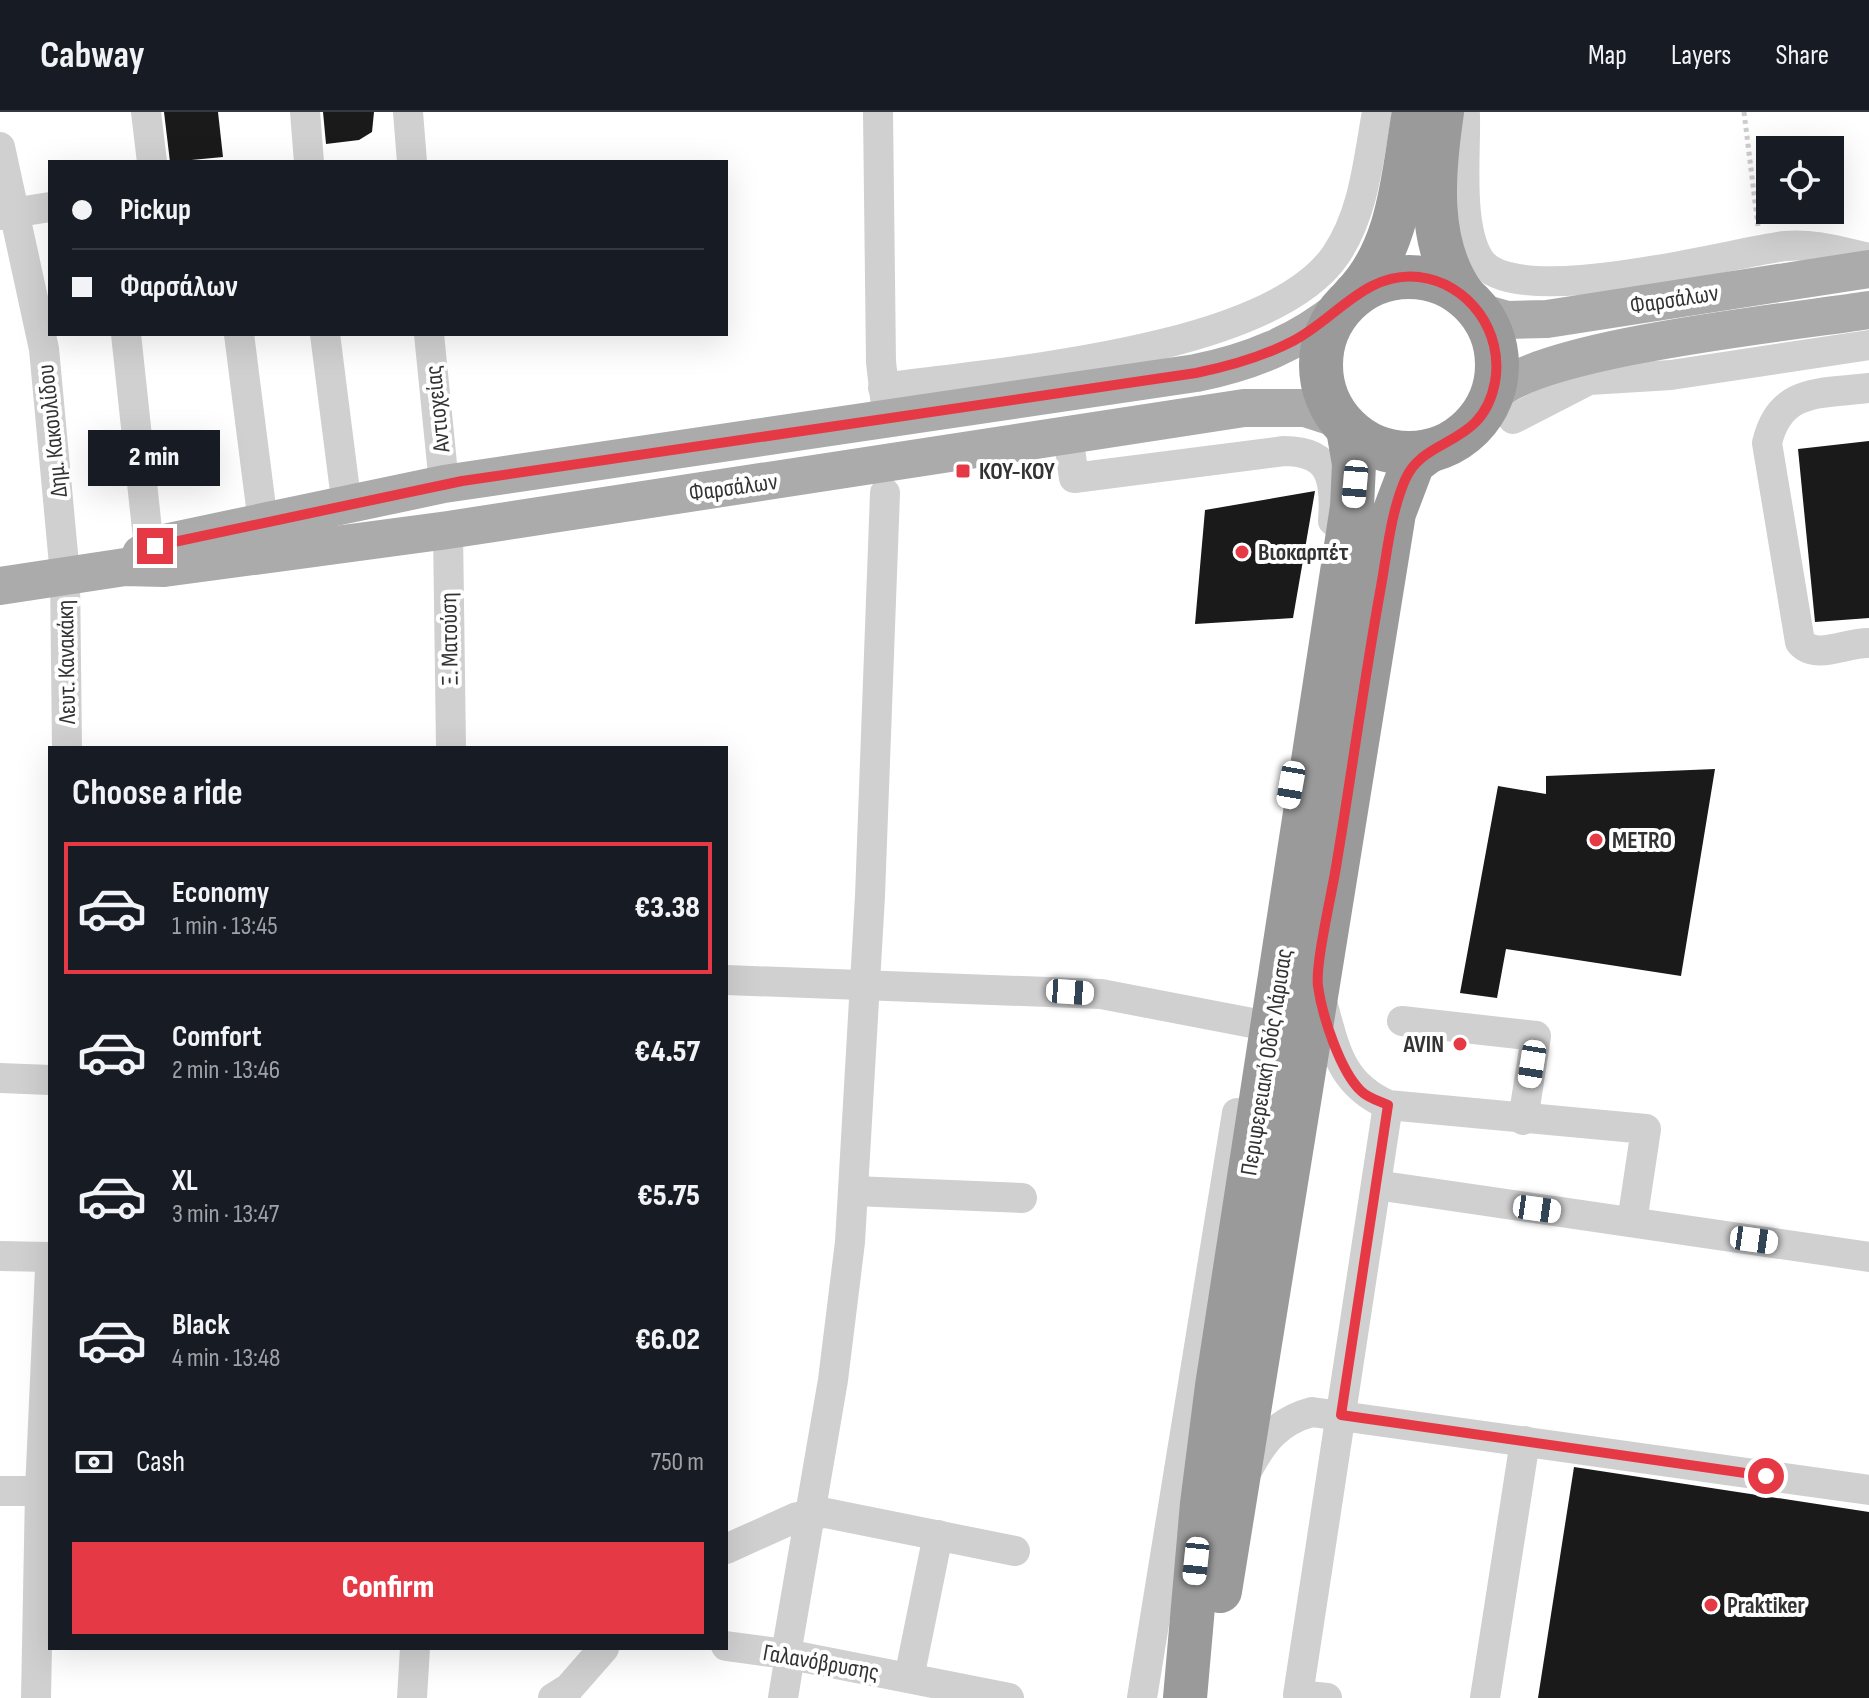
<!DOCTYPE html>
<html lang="en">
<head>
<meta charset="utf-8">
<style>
	body { margin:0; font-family:"Sofia Sans Condensed",sans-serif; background:#20242c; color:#f1f3f6; height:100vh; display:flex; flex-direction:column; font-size:30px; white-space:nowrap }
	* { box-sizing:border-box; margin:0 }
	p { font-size:26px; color:#9ea1a6 }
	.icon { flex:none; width:44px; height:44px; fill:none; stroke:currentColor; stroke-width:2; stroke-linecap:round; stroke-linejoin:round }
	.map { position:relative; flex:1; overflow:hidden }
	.side { position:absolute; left:48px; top:634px; width:680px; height:904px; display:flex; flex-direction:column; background:#171b24; border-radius:0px; box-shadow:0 8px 32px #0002 }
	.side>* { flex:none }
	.hud { position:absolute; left:48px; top:48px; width:680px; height:176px; border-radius:0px; box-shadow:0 8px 32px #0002; display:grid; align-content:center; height:176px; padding:0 24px; background:#171b24 }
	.fabs { position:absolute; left:1756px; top:24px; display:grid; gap:16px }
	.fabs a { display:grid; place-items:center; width:88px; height:88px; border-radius:0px; background:#171b24; box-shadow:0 8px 32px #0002; font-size:40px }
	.end { position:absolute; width:36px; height:36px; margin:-18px; border:10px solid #e63946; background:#fff; box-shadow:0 0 0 4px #fff }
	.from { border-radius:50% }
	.bubble { position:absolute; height:56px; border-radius:0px; background:#171b24; box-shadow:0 8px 32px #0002; font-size:26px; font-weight:800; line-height:56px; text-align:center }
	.car { position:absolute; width:24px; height:48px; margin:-24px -12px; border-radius:10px; box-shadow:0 0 6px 2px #0007; background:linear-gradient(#fff 24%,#345 0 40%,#fff 0 76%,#345 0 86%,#fff 0) }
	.hud b { display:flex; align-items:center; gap:28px; height:76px; font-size:30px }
	.hud b+b { border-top:2px solid #363941 }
	.hud i { width:20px; height:20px; background:#f1f3f6 }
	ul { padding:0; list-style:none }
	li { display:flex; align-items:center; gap:24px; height:132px; margin:0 16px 12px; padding:0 8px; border:4px solid transparent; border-radius:0px }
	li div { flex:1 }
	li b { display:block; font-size:30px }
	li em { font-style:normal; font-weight:800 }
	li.on { border-color:#e63946 }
	li>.icon { width:72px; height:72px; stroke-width:1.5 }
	h2 { padding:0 24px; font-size:36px; line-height:96px }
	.pay { display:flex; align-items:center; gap:20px; height:88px; padding:0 24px; font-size:30px }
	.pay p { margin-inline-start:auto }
	.button { display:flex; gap:16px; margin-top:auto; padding:16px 24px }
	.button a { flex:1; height:92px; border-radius:0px; background:#e63946; color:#fff; font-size:32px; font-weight:800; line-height:92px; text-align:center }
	header { display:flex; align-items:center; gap:48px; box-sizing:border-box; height:112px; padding:0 40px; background:#171b24; border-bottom:2px solid #363941 }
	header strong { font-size:38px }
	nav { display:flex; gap:44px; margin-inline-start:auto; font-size:28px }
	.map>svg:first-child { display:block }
	.building { fill:#1a1a1a }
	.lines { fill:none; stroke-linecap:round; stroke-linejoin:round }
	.path { stroke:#cdcdcd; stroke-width:5; stroke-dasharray:4 4; stroke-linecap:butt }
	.minor { stroke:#d0d0d0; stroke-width:30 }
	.major { stroke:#ababab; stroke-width:38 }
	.highway { stroke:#9a9a9a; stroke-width:44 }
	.route { stroke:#e63946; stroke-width:10 }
	.poi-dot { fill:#e63946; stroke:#fff; stroke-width:3 }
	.labels { text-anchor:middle; stroke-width:8; stroke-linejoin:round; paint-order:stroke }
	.street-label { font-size:24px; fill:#333; stroke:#fff }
	.poi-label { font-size:24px; font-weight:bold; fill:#333; stroke:#fff; text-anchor:start }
</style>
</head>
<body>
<header>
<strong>Cabway</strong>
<nav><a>Map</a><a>Layers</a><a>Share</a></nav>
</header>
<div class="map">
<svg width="1869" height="1586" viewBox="0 0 1869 1586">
	<rect width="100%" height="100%" fill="#fff"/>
	<!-- building -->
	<g class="building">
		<polygon points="164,0 218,0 223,45 170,50"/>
		<polygon points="323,0 374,0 372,20 359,28 326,32"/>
		<polygon points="1869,329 1869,506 1815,510 1798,337"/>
		<polygon points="1315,379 1293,506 1195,512 1205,398"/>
		<polygon points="1715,657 1681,864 1506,837 1497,886 1460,881 1498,674 1546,682 1546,664"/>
		<polygon points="1574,1355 1869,1400 1869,1586 1538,1586"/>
	</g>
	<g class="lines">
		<!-- path -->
		<polyline class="path" points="1744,0 1758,114"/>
		<!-- minor -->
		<g class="minor">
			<polyline points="146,0 152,50"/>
			<polyline points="305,0 309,50"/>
			<polyline points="408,0 412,50"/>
			<polyline points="878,0 881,250 886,294"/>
			<path d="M1460 0 1465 3C1466 43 1458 113 1479 147 1512 201 1728 141 1785 134 1813 131 1842 140 1869 146"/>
			<polyline points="0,35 44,237 65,463 67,636"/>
			<polyline points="0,103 50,95"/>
			<polyline points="126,222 149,436"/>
			<polyline points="239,222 263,411"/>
			<polyline points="325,222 347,395"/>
			<polyline points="429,222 444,372"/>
			<path d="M883 276C995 260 1267 241 1335 144 1364 102 1368 49 1377 0"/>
			<path d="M1869 276C1821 282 1780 275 1767 331L1800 530C1816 549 1847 530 1869 531"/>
			<polyline points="1513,307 1589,268 1671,263 1869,233"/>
			<path d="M1068 323 1074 366 1284 339C1332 339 1336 368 1333 409"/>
			<polyline points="448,418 451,636"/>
			<polyline points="726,868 1101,882 1252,911"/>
			<path d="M1320 883C1335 933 1337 970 1388 993L1646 1017 1632 1110"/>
			<polyline points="1402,909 1536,924 1523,1008"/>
			<polyline points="0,966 50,968"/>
			<polyline points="1376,1073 1869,1145"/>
			<polyline points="854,1079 1022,1086"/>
			<polyline points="0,1144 50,1145"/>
			<path d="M1247 1359C1263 1329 1278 1309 1312 1300L1869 1378"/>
			<polyline points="0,1379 40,1379"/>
			<polyline points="726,1437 797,1405 826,1401 1015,1439"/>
			<polyline points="726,1534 786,1542 1009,1586"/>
			<polyline points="786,1542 833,1268 850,1130 870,784 885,381"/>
			<polyline points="909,1566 938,1423"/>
			<polyline points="36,1586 40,1379 50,1157"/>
			<polyline points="412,1586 415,1536"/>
			<polyline points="553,1586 569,1576 604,1536"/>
			<polyline points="783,1586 790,1543"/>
			<polyline points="1142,1586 1237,1001"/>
			<polyline points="1327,1586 1298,1583 1388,993"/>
			<polyline points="1485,1586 1525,1329"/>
		</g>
		<!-- major -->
		<g class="major">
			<polyline points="1479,200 1507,208 1547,207 1869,157"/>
			<path d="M1491 284C1536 235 1794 210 1869 198"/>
			<path d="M141 442 159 432 444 372 1196 261C1251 250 1297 231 1341 196"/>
			<polyline points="0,474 125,455 164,456 448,418 1244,296 1305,296 1339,307"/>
		</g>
		<!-- highway -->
		<g class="highway">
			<path d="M1442 0C1433 61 1426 132 1464 184"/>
			<circle cx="1409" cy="253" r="88"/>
			<path d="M1353 184C1400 137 1403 63 1414 0"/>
			<polyline points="1220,1479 1394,401 1413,351 1429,339"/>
			<polyline points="1185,1586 1202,1392 1217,1274 1352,395 1354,352 1348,317"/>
		</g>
	</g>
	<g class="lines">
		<!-- route -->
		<path class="route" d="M155 434 462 369 1196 261C1231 254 1262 245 1293 229 1336 207 1365 159 1419 165 1469 171 1504 220 1495 270 1483 336 1424 323 1405 368 1390 403 1387 443 1380 480 1364 569 1352 659 1337 749 1333 777 1315 851 1318 874 1322 903 1340 959 1361 979 1368 986 1379 989 1388 993L1341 1303 1766 1364"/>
	</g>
	<!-- markers -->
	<g class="poi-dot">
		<rect x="955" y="351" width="16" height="16" rx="4"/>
		<circle cx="1242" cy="440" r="8"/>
		<circle cx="1596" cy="728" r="8"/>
		<circle cx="1460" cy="932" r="8"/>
		<circle cx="1711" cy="1493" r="8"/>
	</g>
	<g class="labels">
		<!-- street labels -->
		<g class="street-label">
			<text transform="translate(1674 187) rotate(-9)" y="8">Φαρσάλων</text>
			<text transform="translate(437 297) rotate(-96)" y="8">Αντιοχείας</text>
			<text transform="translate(52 319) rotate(-96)" y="8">Δημ. Κακουλίδου</text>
			<text transform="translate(733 375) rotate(-8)" y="8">Φαρσάλων</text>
			<text transform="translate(449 527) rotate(-91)" y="8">Ξ. Ματούση</text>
			<text transform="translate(66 550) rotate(-91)" y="8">Λευτ. Κανακάκη</text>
			<text transform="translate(1266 950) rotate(-81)" y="8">Περιφερειακή Οδός Λάρισας</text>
			<text transform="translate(821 1550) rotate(10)" y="8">Γαλανόβρυσης</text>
		</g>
		<!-- poi labels -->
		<g class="poi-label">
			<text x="979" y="367">ΚΟΥ-ΚΟΥ</text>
			<text x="1258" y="448">Βιοκαρπέτ</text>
			<text x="1612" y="736">METRO</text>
			<text x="1444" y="940" text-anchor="end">AVIN</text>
			<text x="1727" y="1501">Praktiker</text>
		</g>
	</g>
</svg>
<div class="fabs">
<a><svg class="icon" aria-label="locate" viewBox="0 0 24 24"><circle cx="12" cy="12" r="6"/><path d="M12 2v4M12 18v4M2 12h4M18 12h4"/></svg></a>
</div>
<i class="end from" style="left:1766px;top:1364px"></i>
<i class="end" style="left:155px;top:434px"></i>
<div class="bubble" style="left:88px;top:318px;width:132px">2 min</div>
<i class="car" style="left:1355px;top:372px;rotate:185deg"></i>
<i class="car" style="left:1291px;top:673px;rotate:190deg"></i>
<i class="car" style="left:1070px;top:880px;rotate:94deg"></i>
<i class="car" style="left:1532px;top:952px;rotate:189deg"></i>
<i class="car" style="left:1537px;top:1097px;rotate:98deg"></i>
<i class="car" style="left:1754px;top:1128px;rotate:98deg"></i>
<i class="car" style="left:1196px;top:1449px;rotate:186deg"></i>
<div class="hud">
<b><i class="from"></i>Pickup</b>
<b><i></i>Φαρσάλων</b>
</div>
<section class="side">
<h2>Choose a ride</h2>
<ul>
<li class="on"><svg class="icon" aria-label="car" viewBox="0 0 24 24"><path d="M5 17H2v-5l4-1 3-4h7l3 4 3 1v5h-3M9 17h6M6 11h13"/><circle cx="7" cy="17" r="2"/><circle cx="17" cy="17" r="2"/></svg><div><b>Economy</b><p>1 min · 13:45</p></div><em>€3.38</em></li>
<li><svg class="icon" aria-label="car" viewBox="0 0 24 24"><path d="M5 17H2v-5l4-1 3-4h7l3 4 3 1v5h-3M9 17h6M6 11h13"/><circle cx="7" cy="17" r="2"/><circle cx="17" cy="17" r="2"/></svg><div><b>Comfort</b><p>2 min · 13:46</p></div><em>€4.57</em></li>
<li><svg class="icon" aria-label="car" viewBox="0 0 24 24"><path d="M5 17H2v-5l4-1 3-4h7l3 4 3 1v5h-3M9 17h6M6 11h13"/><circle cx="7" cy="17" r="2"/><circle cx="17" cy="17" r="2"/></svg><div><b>XL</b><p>3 min · 13:47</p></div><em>€5.75</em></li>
<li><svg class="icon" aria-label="car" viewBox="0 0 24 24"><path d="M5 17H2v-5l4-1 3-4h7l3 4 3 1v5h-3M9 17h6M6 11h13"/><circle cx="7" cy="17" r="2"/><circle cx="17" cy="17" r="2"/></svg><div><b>Black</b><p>4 min · 13:48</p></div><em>€6.02</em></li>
</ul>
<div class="pay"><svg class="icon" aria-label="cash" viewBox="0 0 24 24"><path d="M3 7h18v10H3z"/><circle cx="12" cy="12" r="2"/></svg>Cash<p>750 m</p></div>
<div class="button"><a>Confirm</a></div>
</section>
</div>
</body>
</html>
